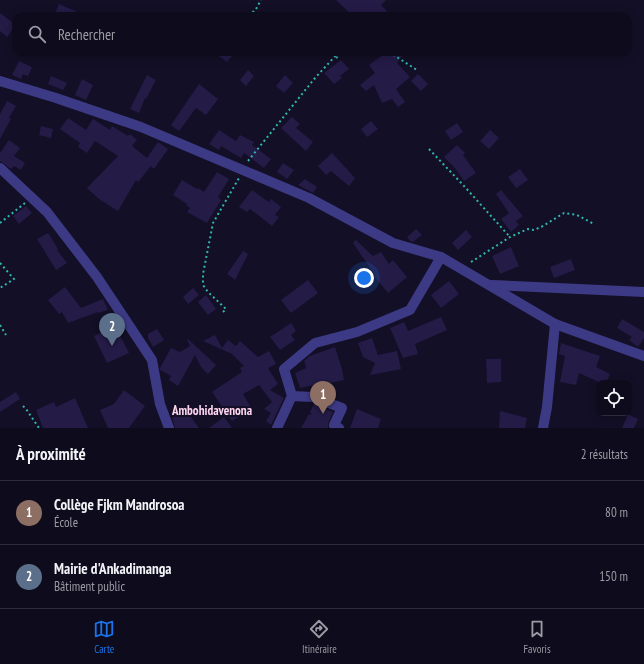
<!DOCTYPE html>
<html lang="fr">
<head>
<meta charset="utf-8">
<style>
	:root { --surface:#0e0b1c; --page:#1c1929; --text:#f1f3f6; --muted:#9b9ba3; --line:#2e2b3b; --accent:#1a73e8 }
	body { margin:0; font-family:"PT Sans Narrow",sans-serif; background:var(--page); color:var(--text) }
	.controls { position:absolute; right:12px; bottom:12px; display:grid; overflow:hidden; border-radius:8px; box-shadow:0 2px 10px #0003 }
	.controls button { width:36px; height:36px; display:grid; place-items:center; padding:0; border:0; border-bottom:1px solid var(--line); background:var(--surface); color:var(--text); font:20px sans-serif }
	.you { position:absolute; left:364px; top:278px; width:14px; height:14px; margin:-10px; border:3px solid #fff; border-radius:50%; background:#1a73e8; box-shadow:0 0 0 6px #1a73e833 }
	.badge { display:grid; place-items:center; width:26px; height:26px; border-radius:50%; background:var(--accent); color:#fff; font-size:13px; font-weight:700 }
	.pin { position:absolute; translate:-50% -33px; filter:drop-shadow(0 1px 2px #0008) }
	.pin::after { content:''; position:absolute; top:21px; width:14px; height:12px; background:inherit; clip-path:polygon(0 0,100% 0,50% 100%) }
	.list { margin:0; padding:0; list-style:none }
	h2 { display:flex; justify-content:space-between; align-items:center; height:52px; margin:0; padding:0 16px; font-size:17px }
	h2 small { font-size:13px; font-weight:400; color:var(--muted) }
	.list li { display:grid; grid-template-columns:26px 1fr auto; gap:12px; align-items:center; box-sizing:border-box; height:64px; padding:0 16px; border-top:1px solid var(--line) }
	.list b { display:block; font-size:15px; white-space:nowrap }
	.list p { margin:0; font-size:13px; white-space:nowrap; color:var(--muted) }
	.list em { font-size:13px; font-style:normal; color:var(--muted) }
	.icon { flex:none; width:22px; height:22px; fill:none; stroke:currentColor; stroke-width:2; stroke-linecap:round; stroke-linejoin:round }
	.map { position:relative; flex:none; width:644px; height:428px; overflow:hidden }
	.search { position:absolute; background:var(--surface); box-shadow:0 2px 10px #0003; left:12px; right:12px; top:12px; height:44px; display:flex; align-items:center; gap:10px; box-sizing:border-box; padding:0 14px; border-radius:12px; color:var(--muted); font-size:15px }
	.sheet { height:180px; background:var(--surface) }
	nav { display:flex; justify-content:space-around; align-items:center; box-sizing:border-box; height:56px; border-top:1px solid var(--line); background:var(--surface); font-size:11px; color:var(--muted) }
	nav a { display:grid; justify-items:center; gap:2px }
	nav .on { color:var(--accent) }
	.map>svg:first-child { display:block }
	.building { fill:#241b47 }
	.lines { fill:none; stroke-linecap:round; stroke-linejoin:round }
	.path { stroke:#2fb8b0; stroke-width:2; stroke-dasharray:2 3; stroke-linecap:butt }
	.minor { stroke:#3d3a85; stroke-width:10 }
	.labels { text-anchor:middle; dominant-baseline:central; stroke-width:4; stroke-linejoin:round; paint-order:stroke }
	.neighbourhood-label { font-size:13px; font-weight:bold; fill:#ffd6f0; stroke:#130f26 }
</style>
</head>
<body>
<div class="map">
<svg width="644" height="428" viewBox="0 0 644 428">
	<rect width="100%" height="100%" fill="#130f26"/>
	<g class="building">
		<polygon points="336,0 386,0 381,5 387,11 382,16 353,16"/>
		<polygon points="59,4 87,16 54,16"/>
		<polygon points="0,13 16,25 7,37 0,31"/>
		<polygon points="213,52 235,52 227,62"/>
		<polygon points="387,52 405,52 397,63 410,77 396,89 405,102 398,107 392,99 382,103 374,85 366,91 360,85 375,73 369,65"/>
		<polygon points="341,60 349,69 340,76 342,78 334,84 324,73"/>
		<polygon points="19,61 32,67 28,76 23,74 21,79 12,75"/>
		<polygon points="248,70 254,76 246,86 240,80"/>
		<polygon points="418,74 428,84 421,91 411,81"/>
		<polygon points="147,75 156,80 146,99 145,98 139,113 130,109"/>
		<polygon points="285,75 293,83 284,93 276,86"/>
		<polygon points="51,76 67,83 63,90 48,84"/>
		<polygon points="82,79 93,85 86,100 75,95"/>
		<polygon points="199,84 218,99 206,115 196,108 179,131 171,125"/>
		<polygon points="7,101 16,106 9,118 11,119 0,139 0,114"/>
		<polygon points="292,117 300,124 296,128 313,142 306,151 281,128"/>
		<polygon points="68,118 86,130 93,119 110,130 112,126 128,136 130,134 137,140 132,146 147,158 158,142 168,149 154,169 151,166 138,182 136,180 118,211 99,199 87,188 118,156 95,141 87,153 78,147 80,143 60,129"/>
		<polygon points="371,121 378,129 367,137 361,129"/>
		<polygon points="457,123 463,132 451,140 445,131"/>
		<polygon points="41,126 53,129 51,138 39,135"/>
		<polygon points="219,130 236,141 240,135 254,142 252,145 271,159 264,168 244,153 241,158 221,146 219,150 209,144"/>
		<polygon points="490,130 499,138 489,149 480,141"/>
		<polygon points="9,140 20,148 14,156 25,163 21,170 14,166 11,169 0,161 0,153"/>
		<polygon points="457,145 465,153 463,155 476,173 464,181 455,168 444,157"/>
		<polygon points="332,153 355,178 349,186 331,171 326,175 318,166"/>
		<polygon points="283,163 294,170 287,179 277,172"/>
		<polygon points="520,169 528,180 516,188 508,177"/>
		<polygon points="217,172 229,179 218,197 221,200 207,223 187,212 190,208 186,205 187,204 173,195 182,180 197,189 198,188 204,192"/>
		<polygon points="305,179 317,187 313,193 298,185"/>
		<polygon points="252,190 269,202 271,199 281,207 275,215 279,217 272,226 250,209 247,212 239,207"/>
		<polygon points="501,190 523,216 516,221 519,225 511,232 501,219 509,213 496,194"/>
		<polygon points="26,206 32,213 19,224 13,216"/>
		<polygon points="416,229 422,235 413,242 410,241 407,237"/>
		<polygon points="466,230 472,237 458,250 452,243"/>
		<polygon points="48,233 58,249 57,250 67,263 56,270 37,239"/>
		<polygon points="356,240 373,256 381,252 389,264 393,260 407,277 388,293 374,276 375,275 353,243"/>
		<polygon points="511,247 519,266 500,274 492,256"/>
		<polygon points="243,251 248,254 235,280 227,274"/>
		<polygon points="571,259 575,270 554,278 550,267"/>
		<polygon points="308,280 318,293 291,313 281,300"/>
		<polygon points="449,281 459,294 441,308 431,295"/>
		<polygon points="65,287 81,308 103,299 108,310 98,313 98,312 68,323 62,312 59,314 48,300"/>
		<polygon points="193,288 199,295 188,304 183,297"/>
		<polygon points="206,295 216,309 208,315 198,302"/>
		<polygon points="441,317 447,330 415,344 418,354 403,358 390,328 404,322 408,331"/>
		<polygon points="622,319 644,332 644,338 638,347 629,340 632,337 617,328"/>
		<polygon points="291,323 296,331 291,335 295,340 280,350 270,337"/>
		<polygon points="117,329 129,353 107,363 94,336 102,332 103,335"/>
		<polygon points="157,329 164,340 153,347 148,338 148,334"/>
		<polygon points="215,335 222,348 228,340 236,346 240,341 258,357 269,351 276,364 268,368 278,384 270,390 284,398 271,425 266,421 271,413 264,409 272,402 259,385 243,394 252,409 232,421 212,392 242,372 240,368 244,366 232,354 203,341"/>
		<polygon points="372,338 378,355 397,351 401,369 370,375 375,363 363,357 358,343"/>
		<polygon points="187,339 188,339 216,365 208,374 201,367 195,355 178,386 169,380 171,376 160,370 160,368 171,348 180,352 190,346"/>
		<polygon points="561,343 600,356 596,367 610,374 606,383 601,383 579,373 576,385 560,382 565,356 559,354"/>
		<polygon points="335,347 342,369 344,380 325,384 327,380 314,385 300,388 295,373 306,368 304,361 310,356"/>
		<polygon points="486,359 501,359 501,382 487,383"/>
		<polygon points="124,390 145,406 129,428 108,428 100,410 114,404"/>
		<polygon points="16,392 20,399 0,412 0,402"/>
		<polygon points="75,398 88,428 43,428 36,410 54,402 56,407"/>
		<polygon points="314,404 333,412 328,423 328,428 301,428 309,414 312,415 310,412"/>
		<polygon points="357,409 381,419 378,428 350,428"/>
		<polygon points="186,410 199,428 175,428 172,418"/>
		<polygon points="500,411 527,418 525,428 499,428"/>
		<polygon points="628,414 638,419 634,428 622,428"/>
		<polygon points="224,417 232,428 209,428"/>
	</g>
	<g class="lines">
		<g class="path">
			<polyline points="249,16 256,9 261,0"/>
			<polyline points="389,52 417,70"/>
			<polyline points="147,54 152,52"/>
			<polyline points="336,58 345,52"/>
			<polyline points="429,149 464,186 510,237"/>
			<polyline points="248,161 315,78 339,52"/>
			<polyline points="0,223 25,203"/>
			<polyline points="471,262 510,237 528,229 534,230 543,226 564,213 577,215 594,224"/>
			<polyline points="0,263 14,279 0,288"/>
			<polyline points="223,312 226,309 208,292 203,285 203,274 213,223 239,178"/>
			<polyline points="0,325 6,335"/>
			<polyline points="23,406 26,409 39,428"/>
		</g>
		<g class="minor">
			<polyline points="0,81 56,98 141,127 309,198 393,243 441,257 555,324 644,356"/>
			<polyline points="0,168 47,212 97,277 152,360 160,404 169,428"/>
			<polyline points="492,285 644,292"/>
			<polyline points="292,396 313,397 342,408 334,425 339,428"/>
			<polyline points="277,428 292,396 284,369 315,343 357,332 410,310 441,257"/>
			<polyline points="543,428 547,407 555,324"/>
		</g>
	</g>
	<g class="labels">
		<g class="neighbourhood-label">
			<text x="212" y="410">Ambohidavenona</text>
		</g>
	</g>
</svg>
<div class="controls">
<button><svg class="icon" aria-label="locate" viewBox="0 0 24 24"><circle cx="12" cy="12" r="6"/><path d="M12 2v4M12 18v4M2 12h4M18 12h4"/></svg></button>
</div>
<div class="you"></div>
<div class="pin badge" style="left:323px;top:414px;background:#8d6e63">1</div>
<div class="pin badge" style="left:112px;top:346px;background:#5c6f8a">2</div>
<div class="search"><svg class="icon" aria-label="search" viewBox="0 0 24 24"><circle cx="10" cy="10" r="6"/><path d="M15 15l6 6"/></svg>Rechercher</div>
</div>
<section class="sheet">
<h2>À proximité<small>2 résultats</small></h2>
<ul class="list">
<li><span class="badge" style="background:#8d6e63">1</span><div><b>Collège Fjkm Mandrosoa</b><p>École</p></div><em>80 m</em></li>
<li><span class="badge" style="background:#5c6f8a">2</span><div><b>Mairie d'Ankadimanga</b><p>Bâtiment public</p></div><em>150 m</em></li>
</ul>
</section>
<nav>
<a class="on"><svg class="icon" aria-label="map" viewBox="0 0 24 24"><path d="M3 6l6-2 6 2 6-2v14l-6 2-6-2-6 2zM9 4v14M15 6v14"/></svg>Carte</a>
<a><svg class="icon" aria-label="directions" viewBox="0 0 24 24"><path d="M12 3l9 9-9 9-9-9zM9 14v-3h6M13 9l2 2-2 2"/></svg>Itinéraire</a>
<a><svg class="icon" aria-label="saved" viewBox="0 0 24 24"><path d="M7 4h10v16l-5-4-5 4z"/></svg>Favoris</a>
</nav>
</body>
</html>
